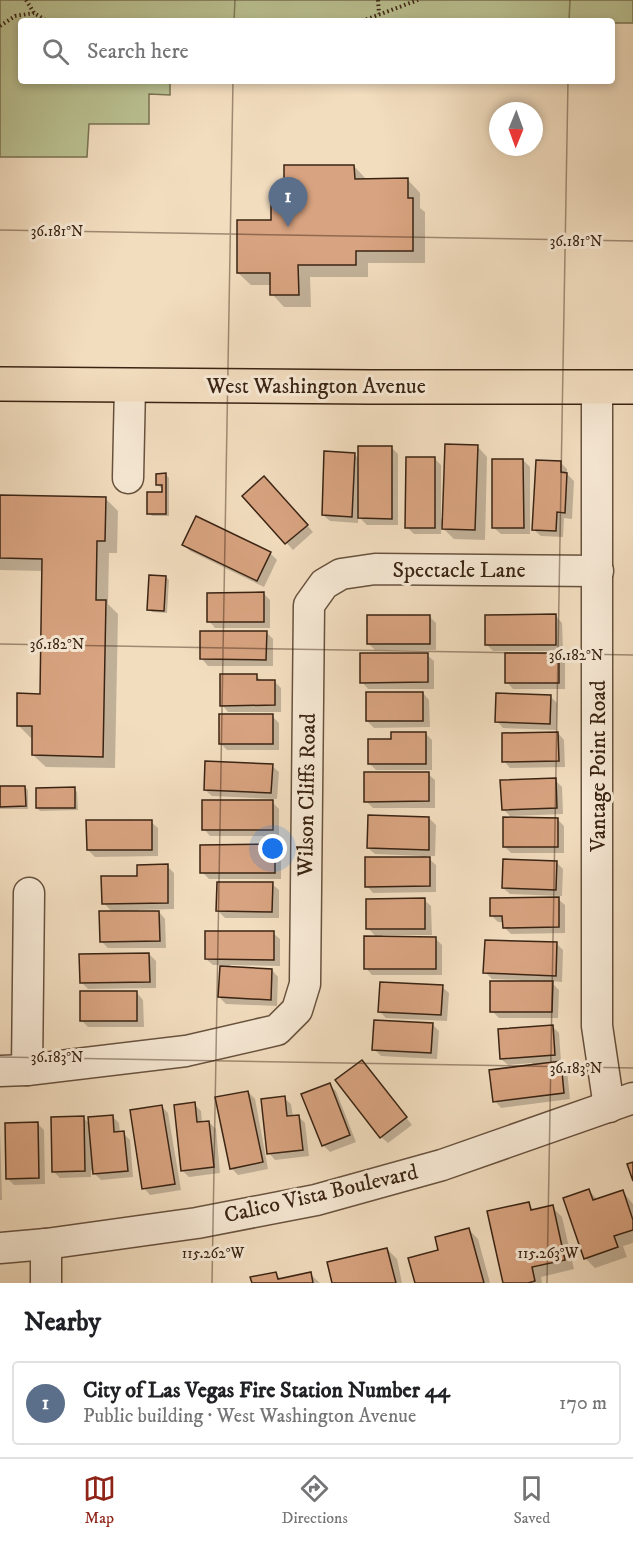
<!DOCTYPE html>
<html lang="en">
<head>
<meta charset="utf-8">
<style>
	:root { --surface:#fff; --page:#f6f6f6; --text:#202124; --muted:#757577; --line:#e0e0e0; --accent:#8f2418 }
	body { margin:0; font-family:"IM FELL DW Pica",serif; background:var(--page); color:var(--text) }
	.compass { position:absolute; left:489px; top:102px; width:54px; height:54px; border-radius:50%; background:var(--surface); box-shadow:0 3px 9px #0003; rotate:181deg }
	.you { position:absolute; left:273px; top:849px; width:21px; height:21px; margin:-15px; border:4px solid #fff; border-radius:50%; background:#1a73e8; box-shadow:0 0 0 9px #1a73e833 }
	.badge { display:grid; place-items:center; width:39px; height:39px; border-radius:50%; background:var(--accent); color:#fff; font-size:20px; font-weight:700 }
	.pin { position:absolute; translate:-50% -50px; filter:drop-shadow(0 2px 3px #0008) }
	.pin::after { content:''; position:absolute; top:32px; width:21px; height:18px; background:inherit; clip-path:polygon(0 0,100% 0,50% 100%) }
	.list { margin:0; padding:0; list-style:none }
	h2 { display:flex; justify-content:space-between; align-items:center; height:78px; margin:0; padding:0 24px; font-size:26px }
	h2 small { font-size:20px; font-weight:400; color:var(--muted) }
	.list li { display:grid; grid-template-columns:39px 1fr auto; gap:18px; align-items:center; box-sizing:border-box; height:84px; margin:0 12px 12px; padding:0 12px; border:2px solid var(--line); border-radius:6px }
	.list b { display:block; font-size:22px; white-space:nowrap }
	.list p { margin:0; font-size:20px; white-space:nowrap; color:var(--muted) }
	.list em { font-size:20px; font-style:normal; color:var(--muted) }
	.icon { flex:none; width:33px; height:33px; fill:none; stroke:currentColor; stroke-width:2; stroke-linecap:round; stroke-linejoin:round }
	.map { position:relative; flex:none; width:633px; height:1283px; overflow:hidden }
	.search { position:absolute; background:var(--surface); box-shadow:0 3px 9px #0003; left:18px; right:18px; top:18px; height:66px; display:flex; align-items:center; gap:15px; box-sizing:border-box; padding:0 21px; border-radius:6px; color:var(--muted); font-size:22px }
	.sheet { height:174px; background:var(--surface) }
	nav { display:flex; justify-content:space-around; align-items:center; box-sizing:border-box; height:84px; border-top:2px solid var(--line); background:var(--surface); font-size:16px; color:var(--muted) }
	nav a { display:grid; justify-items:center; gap:3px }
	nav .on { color:var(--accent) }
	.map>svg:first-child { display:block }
	.green { fill:#bac192; stroke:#7a7252; stroke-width:1.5 }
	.shadow { fill:#0003 }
	.building { fill:#d8a380; stroke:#3a2413; stroke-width:1.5 }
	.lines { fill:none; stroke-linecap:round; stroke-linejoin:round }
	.minor-casing { stroke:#68523e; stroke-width:33 }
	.major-casing { stroke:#3a2413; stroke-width:36 }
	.path { stroke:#3a2413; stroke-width:4; stroke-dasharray:1.5 3; stroke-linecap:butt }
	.minor { stroke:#f7e9d5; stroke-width:30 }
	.major { stroke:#f2ddbf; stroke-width:33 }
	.ticks { fill:none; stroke:#3a2413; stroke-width:1.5; stroke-opacity:0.45 }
	.labels { text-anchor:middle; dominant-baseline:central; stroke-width:6; stroke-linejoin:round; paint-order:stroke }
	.street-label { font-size:22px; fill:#3a2413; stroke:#f7e9d5 }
	.ticks-label { font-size:15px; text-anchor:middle; fill:#3a2413; stroke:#f7e9d5; stroke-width:6; stroke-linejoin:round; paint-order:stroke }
</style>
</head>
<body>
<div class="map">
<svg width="633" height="1283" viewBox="0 0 633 1283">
	<rect width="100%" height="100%" fill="#f2ddbf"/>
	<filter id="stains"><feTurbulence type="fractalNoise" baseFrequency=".00333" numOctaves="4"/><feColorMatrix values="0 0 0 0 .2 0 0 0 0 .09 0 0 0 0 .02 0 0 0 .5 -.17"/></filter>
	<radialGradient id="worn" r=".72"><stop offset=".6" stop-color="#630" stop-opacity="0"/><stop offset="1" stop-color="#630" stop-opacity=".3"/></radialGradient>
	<polygon class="green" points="0,0 633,0 633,23 612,23 612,21 21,21 21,81 170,81 170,95 149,94 149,124 89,124 87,157 0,157"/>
	<g class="shadow">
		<polygon points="354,166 366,179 408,180 420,193 420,208 425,212 425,263 368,263 368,277 310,277 311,307 284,307 272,294 271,285 251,285 238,273 273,221 286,191"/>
		<polygon points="391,447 398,454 398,525 367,525 358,516 358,523 330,521 323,515 354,454 360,460"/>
		<polygon points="478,447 487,457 485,540 454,539 441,526 441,534 414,534 407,527 434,458 441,465 441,519 444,519"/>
		<polygon points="523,460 530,467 530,534 501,534 494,528"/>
		<polygon points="560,462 567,469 567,474 574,481 572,519 564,518 563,537 541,536 534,530"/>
		<polygon points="166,475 169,478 169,516 152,516 149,513 163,494 163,488 161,488 158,485"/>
		<polygon points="271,485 313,532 293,550 244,496"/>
		<polygon points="0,497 106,499 118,511 117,553 109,553 108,604 118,614 115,768 46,767 33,755 33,738 31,738 18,725 41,695 44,571 0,570"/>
		<polygon points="183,544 270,553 277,560 264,587 190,551"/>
		<polygon points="166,577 169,580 167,613 152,612 149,609"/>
		<polygon points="264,594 270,600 270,628 215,628 209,621"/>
		<polygon points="429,616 436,623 436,650 375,650 369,644"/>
		<polygon points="556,616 562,623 563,651 493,651 486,644"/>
		<polygon points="266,632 273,639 273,666 208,666 202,659"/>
		<polygon points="427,655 434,661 434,689 368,689 362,682"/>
		<polygon points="558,655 565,662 565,689 513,689 507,682"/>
		<polygon points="256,676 262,681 274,681 281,688 281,712 228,712 222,705"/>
		<polygon points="423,693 429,700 430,727 374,728 367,721"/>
		<polygon points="550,696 557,703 556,730 503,728 497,721"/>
		<polygon points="272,716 279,723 279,750 227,750 220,743"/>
		<polygon points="558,733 564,740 565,767 510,768 504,761"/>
		<polygon points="426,734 432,740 432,770 376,770 369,763"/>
		<polygon points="272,766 279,772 277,799 212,796 205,790"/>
		<polygon points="428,774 435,780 435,808 373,808 366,801"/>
		<polygon points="555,780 562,787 563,814 510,816 503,809"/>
		<polygon points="0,787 25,787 28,790 28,809 0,809"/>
		<polygon points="74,789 77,792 78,810 40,811 37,808"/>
		<polygon points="272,802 279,809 279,836 210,836 204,829"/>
		<polygon points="429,818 436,825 435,856 426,856 436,865 436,892 373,893 367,886 421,858 421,856 375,854 368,848"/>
		<polygon points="557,819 564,826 564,853 511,853 504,846"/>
		<polygon points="151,822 158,828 158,856 95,857 88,850"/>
		<polygon points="274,846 281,852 281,879 209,879 202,872"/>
		<polygon points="556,862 563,869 562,896 510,894 503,888"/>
		<polygon points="167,866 174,873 174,909 138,910 138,913 159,912 165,919 166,948 108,948 101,941 113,913 104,903 139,877"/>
		<polygon points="272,884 279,890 279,918 225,918 218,911"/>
		<polygon points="558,899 565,905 565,933 511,934 504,927 504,922 498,922 492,916"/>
		<polygon points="424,900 431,906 432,935 383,935 383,938 435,938 442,945 442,975 372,975 366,968 377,938 368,928"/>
		<polygon points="273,933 280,939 280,966 230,965 230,968 272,970 278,977 277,1006 226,1004 219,997 221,965 213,965 206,959"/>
		<polygon points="557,944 563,950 562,982 550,981 559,990 558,1018 499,1018 492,1011 520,983 520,980 492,979 485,972"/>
		<polygon points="149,954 156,961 156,988 88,989 81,982"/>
		<polygon points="442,987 449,993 447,1021 386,1018 380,1012"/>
		<polygon points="137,993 143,1000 144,1027 88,1027 81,1020"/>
		<polygon points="432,1024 439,1031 437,1059 381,1056 374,1049"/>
		<polygon points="553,1027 559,1033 561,1061 559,1061 567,1070 570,1099 501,1108 495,1101 532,1066 532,1063 508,1065 501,1059"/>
		<polygon points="362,1062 412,1125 388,1143 381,1137"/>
		<polygon points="329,1085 336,1091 356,1142 330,1152 323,1145"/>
		<polygon points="248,1092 255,1099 268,1169 238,1175 231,1168"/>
		<polygon points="284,1098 291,1104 293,1117 298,1116 305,1123 309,1156 275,1160 269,1153"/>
		<polygon points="194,1104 201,1111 202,1123 209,1122 216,1129 220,1173 189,1177 182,1170"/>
		<polygon points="162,1107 168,1113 181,1190 150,1195 144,1188"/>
		<polygon points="112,1116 119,1123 120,1133 123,1133 130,1140 133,1177 101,1180 91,1170 91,1177 60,1178 54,1172 83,1118 90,1124"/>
		<polygon points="37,1123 44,1130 45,1184 14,1185 7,1178"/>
		<polygon points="0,1130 2,1200 0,1200"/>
		<polygon points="589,1191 598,1200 623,1192 633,1204 633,1243 623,1246 627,1257 595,1268 585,1258"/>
		<polygon points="528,1204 535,1211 552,1207 562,1217 574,1269 541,1277 542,1283 505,1283"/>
		<polygon points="468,1229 478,1239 490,1283 417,1283 440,1251"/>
		<polygon points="387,1249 397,1259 402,1283 334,1283"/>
		<polygon points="275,1274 282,1280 310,1274 320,1283 253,1283"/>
	</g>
	<g class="building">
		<polygon points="284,165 354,165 355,179 408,178 408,198 413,198 413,251 356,251 356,265 298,265 299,295 270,295 270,273 237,273 237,220 271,220 271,190 284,190"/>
		<polygon points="445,444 478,445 475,530 442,529"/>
		<polygon points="358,446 392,446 392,519 358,518"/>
		<polygon points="324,451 355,453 352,517 322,515"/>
		<polygon points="406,457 435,457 435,528 405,528"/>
		<polygon points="492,459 523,459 524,528 492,528"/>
		<polygon points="536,460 561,461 561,472 567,473 565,513 557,512 556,531 532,530"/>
		<polygon points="166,473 166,514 147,514 147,492 162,492 162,485 156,485 156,474"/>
		<polygon points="264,476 308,525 285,544 242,496"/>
		<polygon points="0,495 106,497 105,541 97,541 96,600 106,600 103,757 32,755 32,726 17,726 17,693 40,694 42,559 0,558"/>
		<polygon points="196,516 271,552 257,581 182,545"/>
		<polygon points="149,575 166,576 164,611 147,610"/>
		<polygon points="264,592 264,622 207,622 207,593"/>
		<polygon points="556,614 556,645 485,645 485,615"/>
		<rect x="367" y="615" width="63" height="29"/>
		<polygon points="200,631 267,631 266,660 200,659"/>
		<polygon points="360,653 428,653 428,682 360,683"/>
		<rect x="505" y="653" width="54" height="30"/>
		<polygon points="220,674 257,674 257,680 275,680 275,705 220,706"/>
		<rect x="366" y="692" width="57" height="29"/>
		<polygon points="496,693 551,695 550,724 495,722"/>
		<rect x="219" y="714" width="54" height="30"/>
		<polygon points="391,732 426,732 426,764 368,764 368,739 391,739"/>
		<polygon points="558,732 559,761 502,762 502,733"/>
		<polygon points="205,761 273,764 271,793 204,790"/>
		<polygon points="364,772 429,772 429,801 364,802"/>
		<polygon points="556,778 557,808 502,810 500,780"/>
		<polygon points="0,786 25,786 26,806 0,807"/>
		<polygon points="75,787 75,808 36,808 36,788"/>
		<rect x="202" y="800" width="71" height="30"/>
		<polygon points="368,815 429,817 429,850 367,848"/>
		<polygon points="503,817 558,818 558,847 503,847"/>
		<polygon points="86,820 152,820 152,850 87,850"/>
		<polygon points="275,844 275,873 200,873 200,845"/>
		<polygon points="365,857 430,857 430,886 365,887"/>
		<polygon points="503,859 557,861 556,890 502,888"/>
		<polygon points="168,864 168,903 102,904 101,876 137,876 137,865"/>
		<polygon points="217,882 273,882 272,912 216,911"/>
		<polygon points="559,897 559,927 503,928 502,916 490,916 490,898"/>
		<polygon points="425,898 425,929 366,929 366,899"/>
		<polygon points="99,911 159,911 160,941 100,942"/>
		<polygon points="205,931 274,931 274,960 205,959"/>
		<polygon points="364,936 436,937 436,969 364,969"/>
		<polygon points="485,940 557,942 556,976 483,973"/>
		<polygon points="149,953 150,982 80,983 79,954"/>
		<polygon points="220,966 272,969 271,1000 218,997"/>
		<polygon points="490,981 553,981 552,1012 490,1012"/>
		<polygon points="380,982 443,985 441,1015 378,1012"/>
		<rect x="80" y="991" width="57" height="30"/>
		<polygon points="374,1020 433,1023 431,1053 372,1050"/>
		<polygon points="553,1025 555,1055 500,1059 498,1029"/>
		<polygon points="362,1060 407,1117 380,1138 335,1080"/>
		<polygon points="561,1061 564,1093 493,1102 489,1070"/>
		<polygon points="330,1083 350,1135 322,1146 301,1094"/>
		<polygon points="248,1091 263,1162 230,1169 215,1097"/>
		<polygon points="285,1096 287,1116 299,1115 303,1150 267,1154 261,1099"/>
		<polygon points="195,1102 197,1122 209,1121 214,1167 181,1171 174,1105"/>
		<polygon points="162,1105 175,1184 142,1189 130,1110"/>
		<polygon points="113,1115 114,1132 124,1131 128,1171 93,1174 88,1117"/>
		<polygon points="84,1116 85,1171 52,1172 51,1117"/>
		<polygon points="38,1122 39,1178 6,1179 5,1123"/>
		<polygon points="633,1162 633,1181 627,1164"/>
		<polygon points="589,1189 593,1200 623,1190 633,1220 633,1230 614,1236 618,1247 584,1259 563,1198"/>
		<polygon points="529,1202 531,1210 553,1205 565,1260 532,1267 535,1281 528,1283 503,1283 487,1211"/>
		<polygon points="469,1228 484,1283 415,1283 408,1258 438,1250 435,1237"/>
		<polygon points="387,1248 396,1283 332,1283 327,1262"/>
		<polygon points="276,1272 278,1279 311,1272 313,1283 252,1283 250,1277"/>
	</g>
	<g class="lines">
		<g class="minor-casing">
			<g id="minor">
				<polyline points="597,387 597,1026 609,1107"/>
				<polyline points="128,478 130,386"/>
				<polyline points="27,1070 29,893"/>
				<polyline points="0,1071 27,1070 186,1051 277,1030 297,1010 305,984 309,605 324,584 341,574 375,569 598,571"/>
				<polyline points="0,1248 46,1244 197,1223 316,1200 442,1165 633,1098"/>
				<polyline points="46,1283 46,1244"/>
			</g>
		</g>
		<g class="major-casing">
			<polyline id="major" points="0,384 370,387 633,387"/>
		</g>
		<g class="path">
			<polyline points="26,0 34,13 47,21"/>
			<polyline points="378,0 379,14"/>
			<polyline points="362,21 418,0"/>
			<polyline points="0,26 15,16 34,13"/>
		</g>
		<use href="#minor" class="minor"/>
		<use href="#major" class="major"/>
	</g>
	<path class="ticks" d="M234,21L235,0M569,21L570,0M0,230L633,241M0,644L633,655M0,1057L633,1068M212,1283L233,81M547,1283L568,81"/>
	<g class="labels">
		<g class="street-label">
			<text x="316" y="386">West Washington Avenue</text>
			<text x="459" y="570">Spectacle Lane</text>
			<text transform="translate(598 766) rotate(-90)">Vantage Point Road</text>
			<text transform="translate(307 795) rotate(-89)">Wilson Cliffs Road</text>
			<text transform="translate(321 1194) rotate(-13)">Calico Vista Boulevard</text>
		</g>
	</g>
	<g class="ticks-label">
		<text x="57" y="236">36.181°N</text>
		<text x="576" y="246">36.181°N</text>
		<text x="57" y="649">36.182°N</text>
		<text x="576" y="660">36.182°N</text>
		<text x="57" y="1062">36.183°N</text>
		<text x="576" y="1073">36.183°N</text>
		<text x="213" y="1258">115.262°W</text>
		<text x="548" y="1258">115.263°W</text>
	</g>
	<rect width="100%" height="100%" filter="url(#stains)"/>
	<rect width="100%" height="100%" fill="url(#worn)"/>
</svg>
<svg class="compass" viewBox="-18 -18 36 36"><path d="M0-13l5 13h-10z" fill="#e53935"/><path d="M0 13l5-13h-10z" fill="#757577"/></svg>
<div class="you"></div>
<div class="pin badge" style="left:288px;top:227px;background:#5c6f8a">1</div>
<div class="search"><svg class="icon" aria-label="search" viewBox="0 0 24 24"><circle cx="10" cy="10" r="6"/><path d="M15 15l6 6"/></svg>Search here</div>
</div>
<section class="sheet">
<h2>Nearby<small></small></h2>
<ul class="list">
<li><span class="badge" style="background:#5c6f8a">1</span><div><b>City of Las Vegas Fire Station Number 44</b><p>Public building · West Washington Avenue</p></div><em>170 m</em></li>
</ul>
</section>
<nav>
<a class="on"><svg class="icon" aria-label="map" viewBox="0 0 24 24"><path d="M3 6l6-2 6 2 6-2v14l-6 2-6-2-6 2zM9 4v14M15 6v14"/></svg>Map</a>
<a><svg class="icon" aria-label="directions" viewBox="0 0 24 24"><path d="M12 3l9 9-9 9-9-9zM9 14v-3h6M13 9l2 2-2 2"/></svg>Directions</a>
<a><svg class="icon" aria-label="saved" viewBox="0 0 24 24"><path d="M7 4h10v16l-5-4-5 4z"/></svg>Saved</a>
</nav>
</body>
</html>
